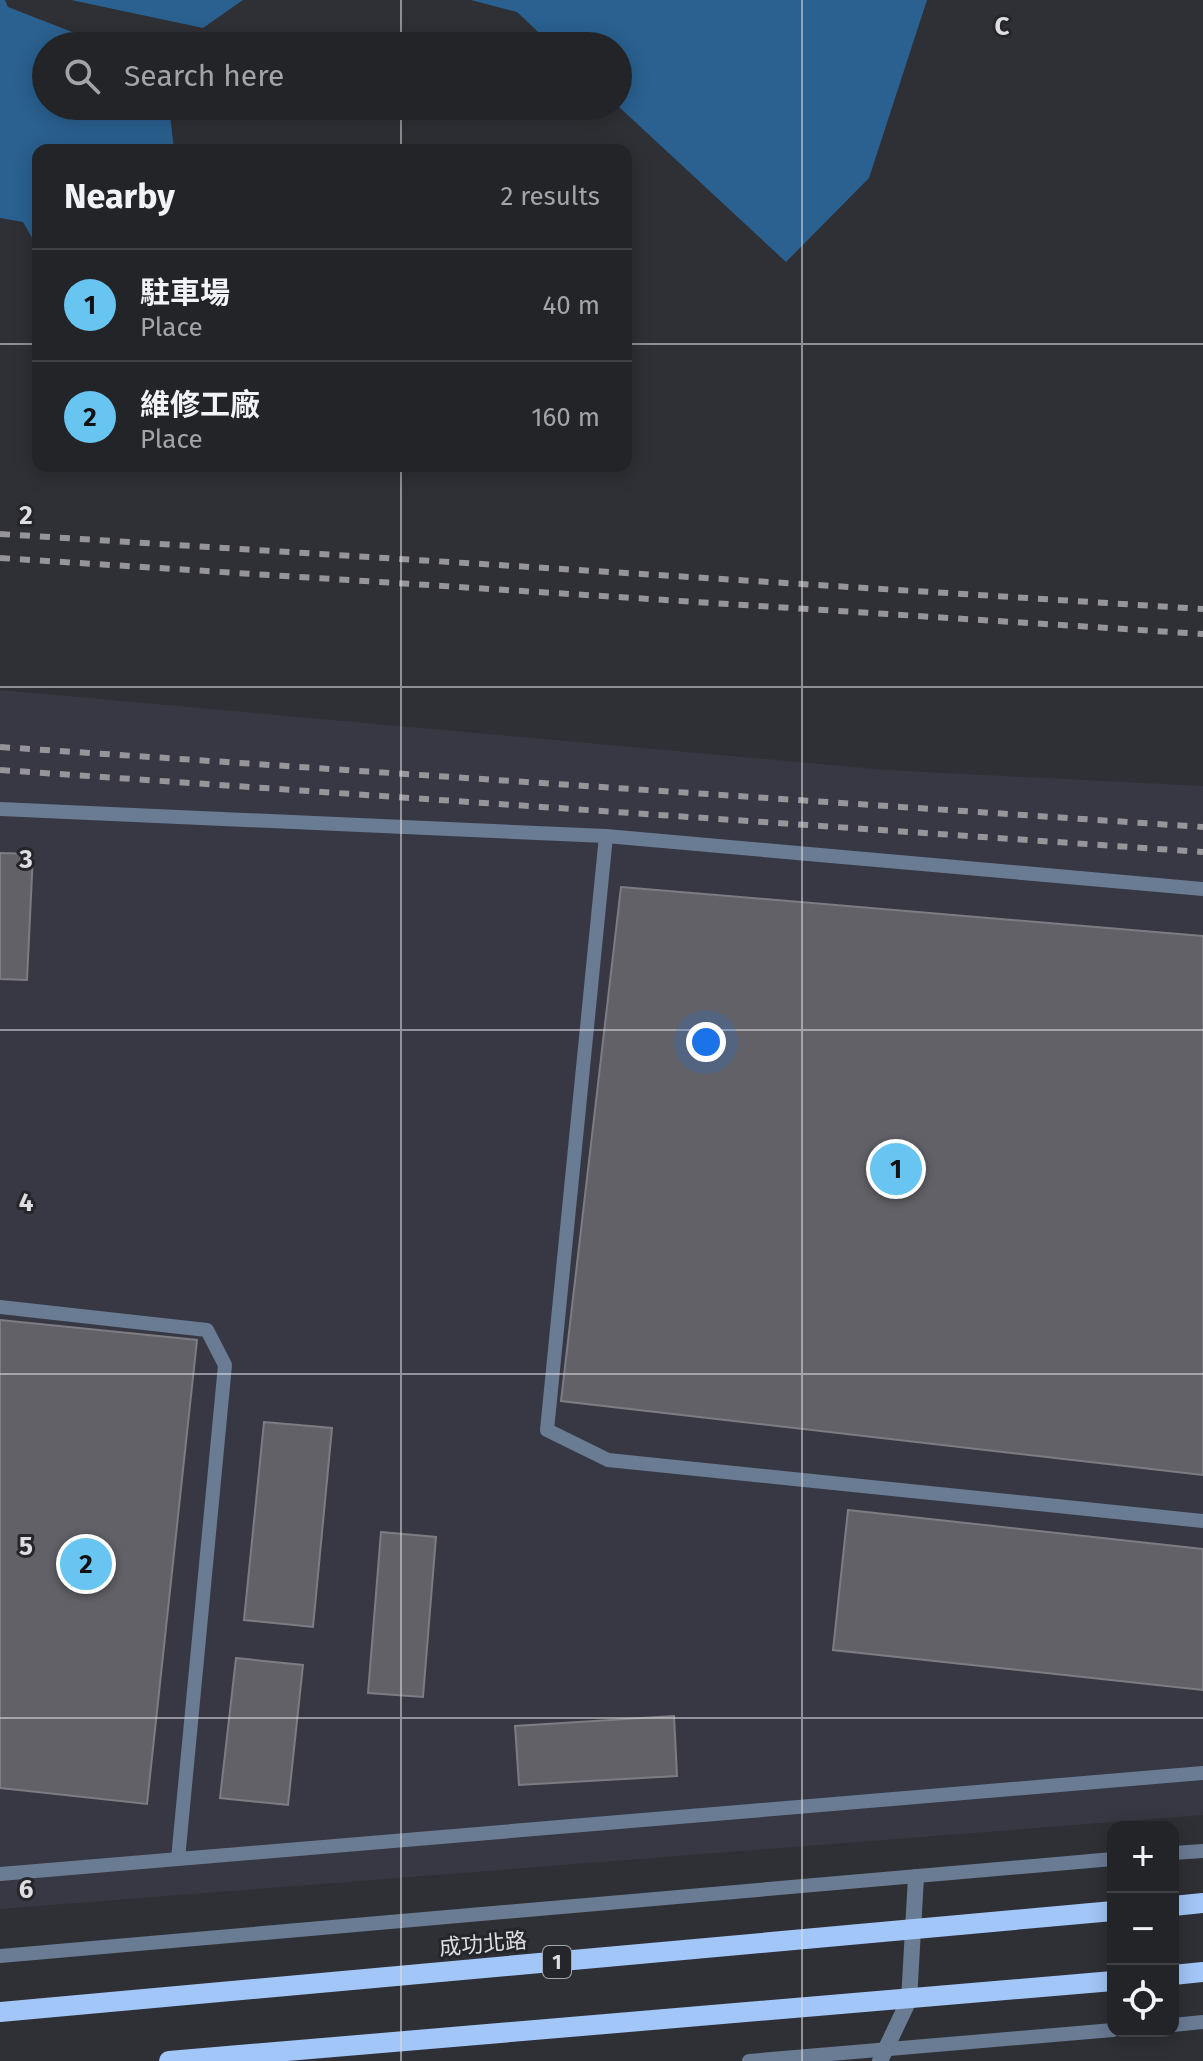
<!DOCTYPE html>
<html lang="en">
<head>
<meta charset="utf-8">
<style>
	:root { --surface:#232428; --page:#2f3034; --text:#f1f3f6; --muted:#a3a4a8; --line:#404145; --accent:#68c4f0 }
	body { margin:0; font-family:"Fira Sans","Noto Sans TC",sans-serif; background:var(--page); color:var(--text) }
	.controls { position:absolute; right:24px; bottom:24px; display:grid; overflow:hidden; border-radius:16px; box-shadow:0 4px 20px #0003 }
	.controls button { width:72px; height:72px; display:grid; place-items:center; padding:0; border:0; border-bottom:2px solid var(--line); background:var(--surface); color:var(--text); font:40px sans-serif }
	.you { position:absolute; left:706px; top:1042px; width:28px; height:28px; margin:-20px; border:6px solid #fff; border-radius:50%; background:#1a73e8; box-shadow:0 0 0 12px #1a73e833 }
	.badge { display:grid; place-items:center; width:52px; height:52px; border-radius:50%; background:var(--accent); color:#111; font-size:26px; font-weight:700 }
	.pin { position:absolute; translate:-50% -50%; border:4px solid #fff; box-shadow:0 2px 8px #0006 }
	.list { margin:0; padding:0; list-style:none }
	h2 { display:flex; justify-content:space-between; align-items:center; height:104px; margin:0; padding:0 32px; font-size:34px }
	h2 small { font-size:26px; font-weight:400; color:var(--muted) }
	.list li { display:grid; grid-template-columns:52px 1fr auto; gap:24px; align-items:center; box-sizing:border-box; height:112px; padding:0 32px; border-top:2px solid var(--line) }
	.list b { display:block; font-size:30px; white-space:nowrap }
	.list p { margin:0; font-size:26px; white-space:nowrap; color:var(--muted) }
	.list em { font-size:26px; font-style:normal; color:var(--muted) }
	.icon { flex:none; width:44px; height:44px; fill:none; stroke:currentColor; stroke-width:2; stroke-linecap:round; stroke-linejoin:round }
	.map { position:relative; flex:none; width:1203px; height:2061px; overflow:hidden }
	.search { position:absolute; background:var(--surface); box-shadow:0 4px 20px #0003; left:32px; top:32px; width:600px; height:88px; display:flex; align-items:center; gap:20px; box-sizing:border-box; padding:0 28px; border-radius:44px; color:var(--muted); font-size:30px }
	.panel { position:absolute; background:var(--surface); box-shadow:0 4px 20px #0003; left:32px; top:144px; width:600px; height:328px; border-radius:16px }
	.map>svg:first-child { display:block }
	.built { fill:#373843 }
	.water { fill:#2a6190 }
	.building { fill:#626167; stroke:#7d7c82; stroke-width:2 }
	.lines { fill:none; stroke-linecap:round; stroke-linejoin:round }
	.lane { stroke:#6a7b94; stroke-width:14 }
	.street { stroke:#6a7b94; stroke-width:16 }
	.primary { stroke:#a2c6f8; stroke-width:20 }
	.rail { stroke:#96969a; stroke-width:6; stroke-dasharray:10 10; stroke-linecap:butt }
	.grid { fill:none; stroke:#dedee1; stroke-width:2; stroke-opacity:0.55 }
	.labels { text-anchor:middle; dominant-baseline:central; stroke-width:6; stroke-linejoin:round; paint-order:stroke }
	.shield { fill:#25262b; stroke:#a6a7aa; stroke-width:2 }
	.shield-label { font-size:20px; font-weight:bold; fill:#dedee1 }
	.street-label { font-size:22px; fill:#dedee1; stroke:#25262b }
	.grid-label { font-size:26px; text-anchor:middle; font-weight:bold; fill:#dedee1; stroke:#25262b; stroke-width:6; stroke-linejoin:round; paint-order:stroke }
</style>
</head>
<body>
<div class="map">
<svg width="1203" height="2061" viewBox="0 0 1203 2061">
	<rect width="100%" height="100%" fill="#2f3035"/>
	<polygon class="built" points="0,690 887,770 1203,786 1203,1815 0,1909"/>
	<g class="water">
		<polygon points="0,0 5,0 8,7 108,46 46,46 46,106 169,106 174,150 38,150 38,248 23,222 0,218"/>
		<polygon points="71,0 243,0 203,28"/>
		<polygon points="471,0 927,0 869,178 786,262 618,106 618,46 553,46 517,12"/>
	</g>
	<g class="building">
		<polygon points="0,853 33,854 27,980 0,979"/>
		<polygon points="621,887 1203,936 1203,1475 561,1401"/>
		<polygon points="0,1320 197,1340 147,1804 0,1788"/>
		<polygon points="264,1422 332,1428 313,1627 244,1620"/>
		<polygon points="848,1510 1203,1549 1203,1690 833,1650"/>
		<polygon points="381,1532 436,1537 423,1697 368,1693"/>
		<polygon points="236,1658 303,1665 288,1805 220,1798"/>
		<polygon points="674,1716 677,1776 519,1785 515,1726"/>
	</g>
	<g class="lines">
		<g class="lane">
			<polyline points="0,809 606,836 1203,889"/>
			<polyline points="606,836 547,1430 608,1460 1203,1521"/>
			<polyline points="0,1307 207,1330 225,1365 178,1859"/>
			<polyline points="1173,1853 1203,1851"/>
			<polyline points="0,1874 1203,1773"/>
			<polyline points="0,1956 1113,1859"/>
			<polyline points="1173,2025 1203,2022"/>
			<polyline points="749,2061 1113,2030"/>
		</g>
		<polyline class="street" points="880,2061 909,2000 916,1877"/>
		<g class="primary">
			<polyline points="1173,1906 1203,1903"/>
			<polyline points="1173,1975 1203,1972"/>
			<polyline points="0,2012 1113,1911"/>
			<polyline points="169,2061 1113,1981"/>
		</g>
		<g class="rail">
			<polyline points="0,534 1203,609"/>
			<polyline points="0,558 1203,634"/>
			<polyline points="0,747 1203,827"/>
			<polyline points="0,770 1203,852"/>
		</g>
	</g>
	<path class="grid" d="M401,0V46M802,0V2061M401,106V150M0,344H38M626,344H1203M401,466V2061M0,687H1203M0,1030H1203M0,1374H1203M0,1718H1203"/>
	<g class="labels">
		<rect class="shield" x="543" y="1946" width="28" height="32" rx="6"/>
		<g class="shield-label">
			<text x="557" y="1962">1</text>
		</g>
		<g class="street-label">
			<text transform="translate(483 1944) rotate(-5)">成功北路</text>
		</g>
	</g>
	<g class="grid-label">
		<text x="1002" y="35">C</text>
		<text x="26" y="524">2</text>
		<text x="26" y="868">3</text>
		<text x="26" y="1211">4</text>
		<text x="26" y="1555">5</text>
		<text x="26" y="1898">6</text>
	</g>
</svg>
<div class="controls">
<button>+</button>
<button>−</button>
<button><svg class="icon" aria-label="locate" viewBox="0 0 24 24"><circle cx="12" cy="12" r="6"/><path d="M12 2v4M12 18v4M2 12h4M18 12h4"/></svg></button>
</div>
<div class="you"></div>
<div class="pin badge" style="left:896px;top:1169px">1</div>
<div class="pin badge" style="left:86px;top:1564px">2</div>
<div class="search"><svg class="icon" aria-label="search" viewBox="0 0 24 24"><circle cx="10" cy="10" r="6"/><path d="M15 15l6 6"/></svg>Search here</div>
<section class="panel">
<h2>Nearby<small>2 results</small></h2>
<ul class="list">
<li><span class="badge">1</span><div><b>駐車場</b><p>Place</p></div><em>40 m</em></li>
<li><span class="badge">2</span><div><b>維修工廠</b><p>Place</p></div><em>160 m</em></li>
</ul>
</section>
</div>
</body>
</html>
